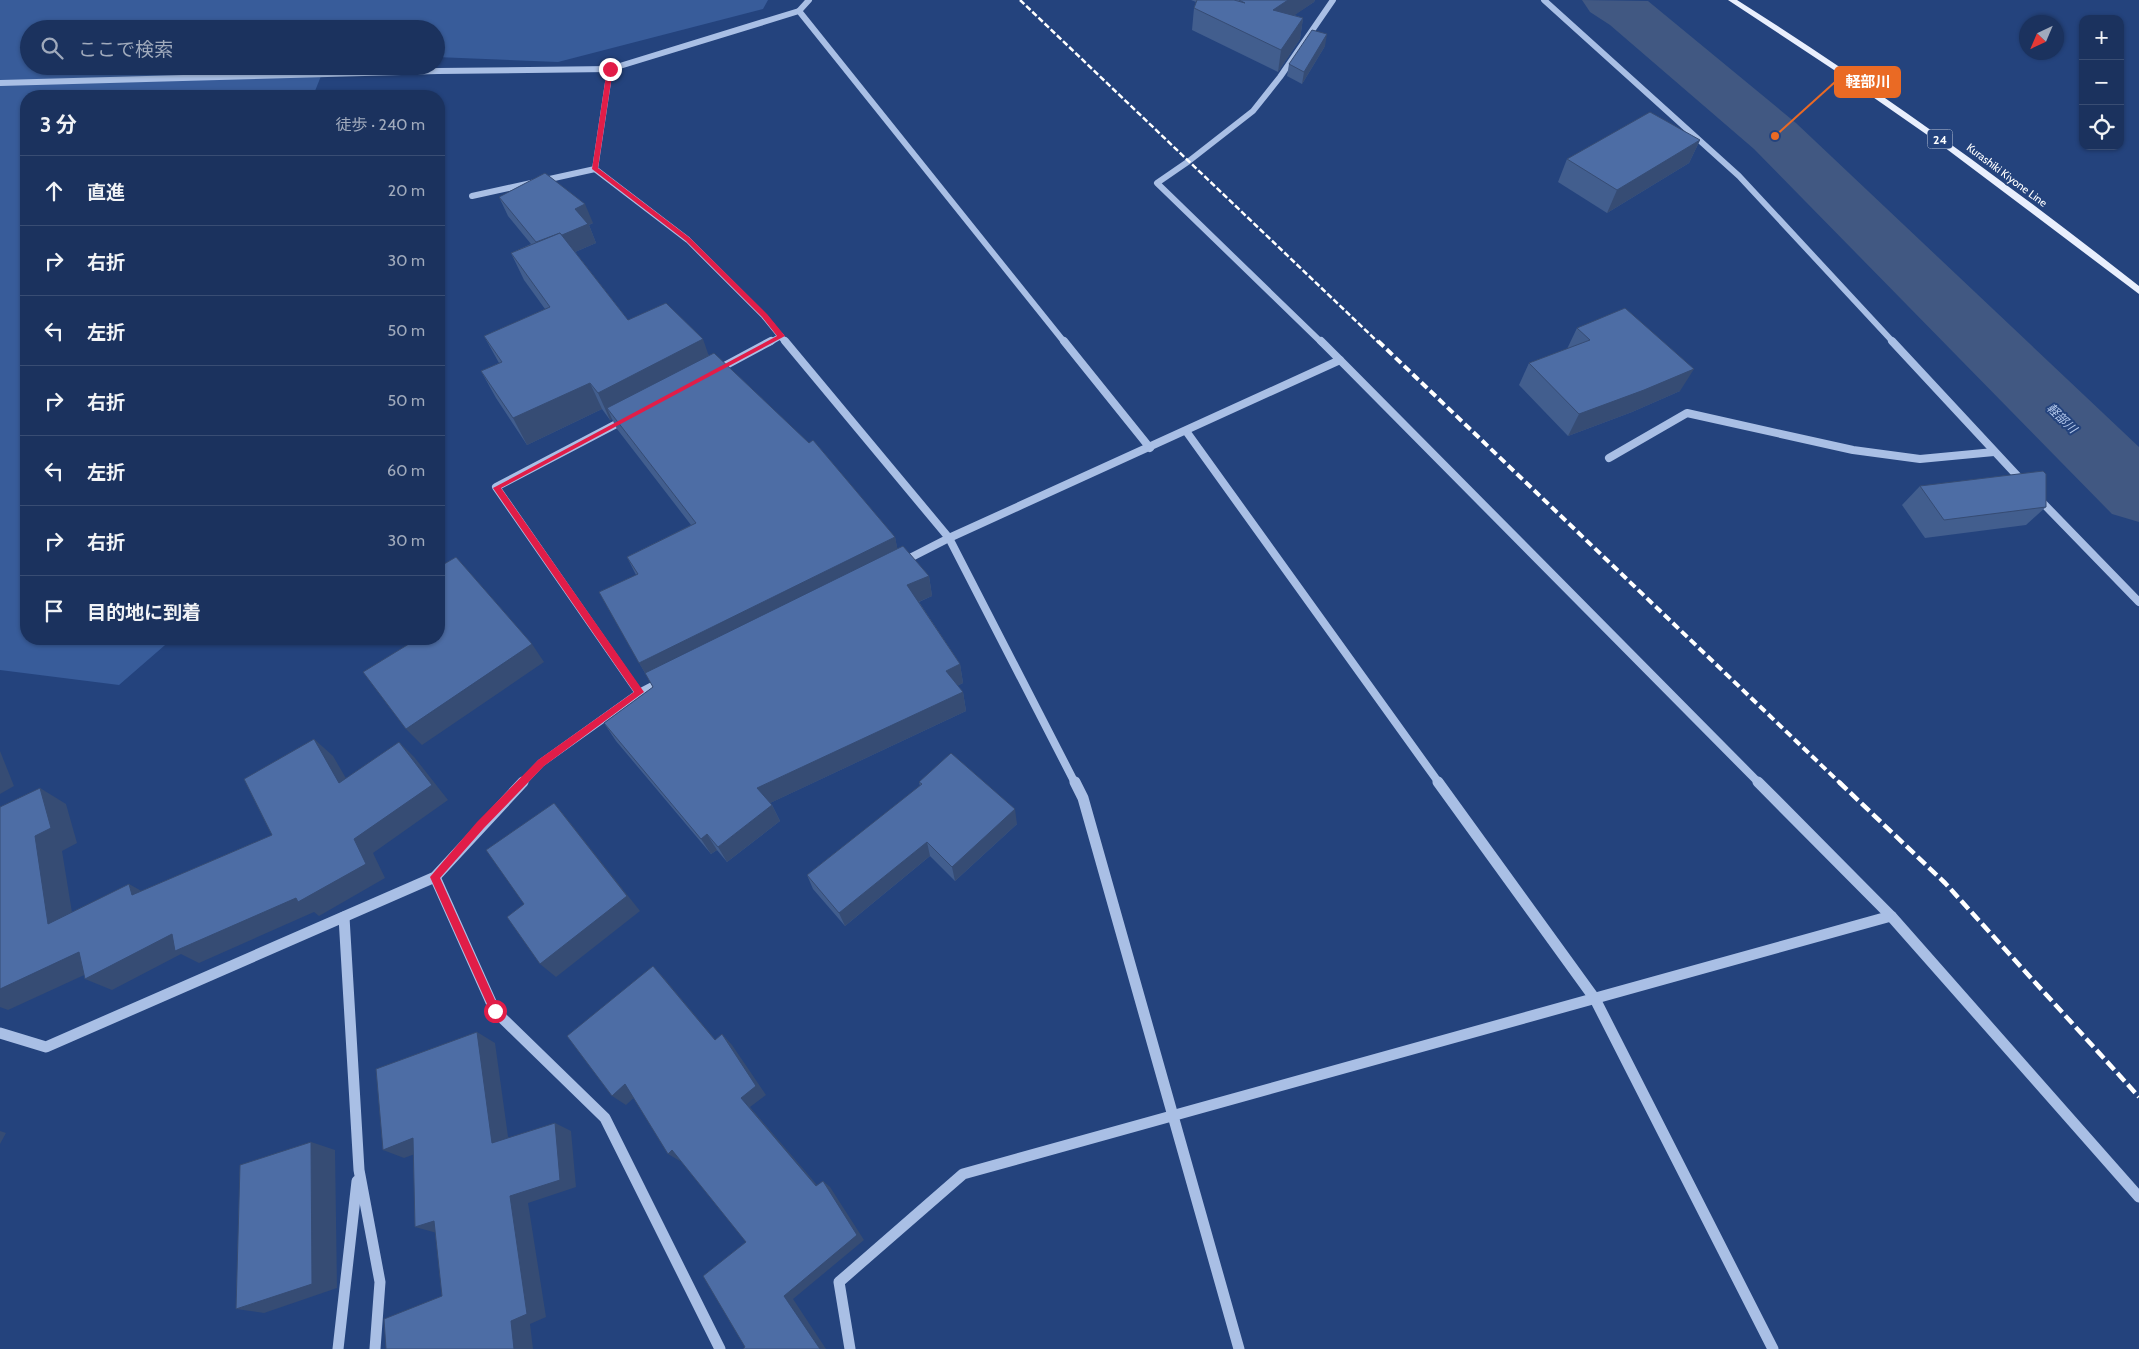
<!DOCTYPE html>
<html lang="ja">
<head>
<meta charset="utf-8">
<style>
	:root { --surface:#1b325e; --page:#243a64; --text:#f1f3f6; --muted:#a0aabc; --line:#394d73 }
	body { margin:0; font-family:Cabin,"Noto Sans JP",sans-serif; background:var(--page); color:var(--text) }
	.controls { position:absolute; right:15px; top:15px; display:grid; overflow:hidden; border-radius:10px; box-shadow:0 1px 4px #0004 }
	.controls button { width:45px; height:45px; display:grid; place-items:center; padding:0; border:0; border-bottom:1px solid var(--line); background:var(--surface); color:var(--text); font:25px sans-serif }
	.compass { position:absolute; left:2019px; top:15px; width:45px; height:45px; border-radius:50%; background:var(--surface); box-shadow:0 1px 4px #0004; rotate:224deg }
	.stop { position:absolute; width:15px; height:15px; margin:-11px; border:4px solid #e11d48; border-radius:50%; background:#fff }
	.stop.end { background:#e11d48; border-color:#fff; box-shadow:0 1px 5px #0008 }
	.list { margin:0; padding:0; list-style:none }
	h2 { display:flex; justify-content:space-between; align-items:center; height:65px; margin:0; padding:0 20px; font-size:21px }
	h2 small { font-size:16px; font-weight:400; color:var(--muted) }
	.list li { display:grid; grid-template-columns:32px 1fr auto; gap:15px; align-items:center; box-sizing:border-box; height:70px; padding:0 20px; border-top:1px solid var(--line) }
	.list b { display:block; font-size:19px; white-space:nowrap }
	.list em { font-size:16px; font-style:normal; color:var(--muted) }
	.icon { flex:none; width:28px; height:28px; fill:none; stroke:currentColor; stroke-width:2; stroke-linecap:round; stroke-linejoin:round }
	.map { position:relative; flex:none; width:2139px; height:1349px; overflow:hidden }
	.search { position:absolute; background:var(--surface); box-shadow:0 1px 4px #0004; left:20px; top:20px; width:425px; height:55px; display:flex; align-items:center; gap:12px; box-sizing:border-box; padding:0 18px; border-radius:28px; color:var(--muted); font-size:19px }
	.panel { position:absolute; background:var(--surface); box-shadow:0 1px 4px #0004; left:20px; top:90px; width:425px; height:555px; border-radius:20px }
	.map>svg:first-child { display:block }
	.green { fill:#385c9a }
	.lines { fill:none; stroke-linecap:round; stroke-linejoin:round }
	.river { fill:#415882; fill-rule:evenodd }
	.minor-far2 { stroke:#a9bfe5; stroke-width:6 }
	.minor-far1 { stroke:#a9bfe5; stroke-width:8 }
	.minor { stroke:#a9bfe5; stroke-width:11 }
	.major { fill:#e9effd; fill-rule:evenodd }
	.rail-far2 { stroke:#fff; stroke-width:2.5; stroke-dasharray:6 2.5; stroke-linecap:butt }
	.rail-far1 { stroke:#fff; stroke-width:4; stroke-dasharray:8 4; stroke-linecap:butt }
	.rail { stroke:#fff; stroke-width:4.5; stroke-dasharray:11 4.5; stroke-linecap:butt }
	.wall { fill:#425e8e }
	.shaded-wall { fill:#364c74 }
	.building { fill:#4d6da5; stroke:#364c74 }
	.route { fill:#e11d48 }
	.labels { text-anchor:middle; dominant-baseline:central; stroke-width:4; stroke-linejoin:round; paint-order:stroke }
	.far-street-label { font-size:11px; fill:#fff; stroke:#24437d }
	.shield { fill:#24437d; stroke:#bdc7d8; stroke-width:1 }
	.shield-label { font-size:12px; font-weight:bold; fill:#fff }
	.far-water-label { font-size:12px; font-style:italic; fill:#b4c9ed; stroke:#24437d }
	.leader { fill:none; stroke:#ea6a24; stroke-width:2 }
	.callout-dot { fill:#ea6a24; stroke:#24437d; stroke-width:2 }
	.callout { fill:#ea6a24; stroke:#ea6a24; stroke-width:2 }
	.callout-label { font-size:15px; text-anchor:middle; font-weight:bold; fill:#fff }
</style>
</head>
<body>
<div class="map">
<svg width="2139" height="1349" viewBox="0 0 2139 1349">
	<rect width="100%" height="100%" fill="#24437d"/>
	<polygon class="green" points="0,0 768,0 763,9 558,62 436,57 436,29 29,29 29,66 325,66 313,96 26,96 26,639 172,639 119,685 0,670"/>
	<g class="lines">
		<polygon class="river" points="1582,0 1648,1 1796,123 2139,447 2139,522 2112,514 1754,149 1610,25 1590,12"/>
		<g class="minor-far2">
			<polyline points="1544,0 1739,176 1894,343"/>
			<polyline points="799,11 809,0"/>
			<polyline points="0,83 438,71 610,69"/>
			<polyline points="472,196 595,169"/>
			<polyline points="769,343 781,336"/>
			<polyline points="786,343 764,316 688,240 595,169 610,69 799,11 1065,343"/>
			<polyline points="1322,343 1157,183 1189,161 1253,111 1280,77 1333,0"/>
		</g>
		<g class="minor-far1">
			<polyline points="785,341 949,538 1075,783"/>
			<polyline points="1064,341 1150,448"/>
			<polyline points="1892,341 2024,483"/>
			<polyline points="1340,360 1759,783"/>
			<polyline points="717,370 771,341"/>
			<polyline points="624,420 496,487 639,693"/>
			<polyline points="1186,431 1439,783"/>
			<polyline points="1609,458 1687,413 1853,450 1920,459 1994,452"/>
			<polyline points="2038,498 2139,602"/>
			<polyline points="902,562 949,538 1340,360 1321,341"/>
			<polyline points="522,783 541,763 639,693 662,681"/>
		</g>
		<g class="minor">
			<polyline points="1075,782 1083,798 1239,1349"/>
			<polyline points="1438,782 1595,999 1773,1349"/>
			<polyline points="1758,782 1891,916 2139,1197"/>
			<polyline points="435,877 495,1011 605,1118 720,1349"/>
			<polyline points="344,917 359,1170 380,1282 375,1349"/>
			<polyline points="0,1033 46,1047 435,877 523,782"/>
			<polyline points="338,1349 357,1181"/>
			<polyline points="850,1349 839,1282 963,1174 1891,916"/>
		</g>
		<path class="major" d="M1728,0H1737C1877,88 2009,184 2139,286V294L1936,141L1834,70Z"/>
		<polyline class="rail-far2" points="1020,0 1379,343"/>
		<polyline class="rail-far1" points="1378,341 1840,783"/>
		<polyline class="rail" points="1839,782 1945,883 2139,1097"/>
	</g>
	<g class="wall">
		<polygon points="1191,0 1315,0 1314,2 1294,15 1303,18 1300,39 1278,72 1192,30 1194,8 1196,2"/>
		<polygon points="1325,46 1302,84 1287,76 1289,64"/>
		<polygon points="1700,140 1689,163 1607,213 1558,182 1567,159"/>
		<polygon points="499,197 593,223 589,225 596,243 575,252 628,320 709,355 895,537 897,548 929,576 932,596 919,602 960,664 963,683 957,686 963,692 966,711 770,803 772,805 780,821 727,862 717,850 711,854 616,741 604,723 653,687 599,592 636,575 627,557 691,525 617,429 612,419 610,420 602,409 527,445 496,398 481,371 499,363 484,336 545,309 524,280 511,253 531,244 508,216"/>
		<polygon points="1577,328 1680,391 1632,412 1568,436 1519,385 1529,363 1567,349"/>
		<polygon points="1920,486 2046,507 2026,525 1925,538 1902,505"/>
		<polygon points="919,782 1017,824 955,881 930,856 845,926 813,889 807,875 920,786"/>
	</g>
	<g class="shaded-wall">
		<polygon points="1288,0 1315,0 1314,2 1270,32 1273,10"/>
		<polygon points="1303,18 1300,39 1278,72 1281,50"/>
		<polygon points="1327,34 1325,46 1302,84 1304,72"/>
		<polygon points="1700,140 1689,163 1607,213 1617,190"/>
		<polygon points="585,204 593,223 589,225 596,243 547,264 539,245 575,209"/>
		<polygon points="703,339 712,365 607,408 612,419 610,420 598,393"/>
		<polygon points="1694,369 1680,391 1632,412 1568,436 1579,414"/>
		<polygon points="590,383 602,409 527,445 513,418"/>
		<polygon points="895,537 899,556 650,681 639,663"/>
		<polygon points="929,576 932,596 911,605 907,585"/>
		<polygon points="532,644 544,662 422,745 406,729"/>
		<polygon points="960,664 963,683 949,690 946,671"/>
		<polygon points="963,692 966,711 766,805 757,788"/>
		<polygon points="314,739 333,756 358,799 339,783"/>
		<polygon points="399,742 415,758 448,800 373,853 385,878 319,916 314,912 199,963 181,954 112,990 85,979 354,839"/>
		<polygon points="0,751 14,786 0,794"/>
		<polygon points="40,788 66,804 77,843 62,851 76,937 48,924 35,836"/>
		<polygon points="554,803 568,820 640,911 556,977 540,964"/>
		<polygon points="772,805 780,821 727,862 718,847"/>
		<polygon points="1015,809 1017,824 955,881 952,867"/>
		<polygon points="707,834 717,850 711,854 701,839"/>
		<polygon points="927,842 930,856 845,926 839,913"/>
		<polygon points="129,884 154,898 132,895"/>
		<polygon points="79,952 106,965 8,1010 0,1007 0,989"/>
		<polygon points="653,966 664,978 725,1051 715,1040"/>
		<polygon points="477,1032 495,1043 510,1151 492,1143"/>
		<polygon points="722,1034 732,1045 766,1095 750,1107 824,1193 816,1186 741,1098"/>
		<polygon points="625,1084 638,1094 626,1105 612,1096"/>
		<polygon points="555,1123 571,1131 576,1187 528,1203 546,1317 530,1324 533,1349 514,1349 511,1321 510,1196"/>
		<polygon points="0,1131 6,1133 0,1144"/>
		<polygon points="413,1138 434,1147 404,1158 383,1150"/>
		<polygon points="311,1142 335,1150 337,1288 264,1313 236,1309"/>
		<polygon points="672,1150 684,1158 680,1161 668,1154"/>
		<polygon points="823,1181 830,1187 864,1240 793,1299 826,1349 820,1349 784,1296"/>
		<polygon points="434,1221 437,1233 415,1227"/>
	</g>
	<g class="building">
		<polygon points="1197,0 1234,0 1245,3 1239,0 1288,0 1273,10 1303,18 1281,50 1194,8"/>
		<polygon points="1312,30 1327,34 1304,72 1289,64"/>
		<polygon points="1650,112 1700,140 1617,190 1567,159"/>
		<polygon points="545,173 585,204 575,209 588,224 562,235 560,233 536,242 499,197"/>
		<polygon points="560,233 628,320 666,303 703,339 598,393 590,383 513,418 481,371 502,362 484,336 550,307 511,253"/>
		<polygon points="1625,308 1694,369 1644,390 1579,414 1529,363 1590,340 1577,328"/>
		<polygon points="714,353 809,443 813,440 895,537 639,663 599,592 638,574 627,557 696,523 607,408"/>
		<polygon points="2043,471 2046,474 2046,507 1944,520 1920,486"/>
		<polygon points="903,546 929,576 907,585 960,664 946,671 963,692 757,788 772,805 718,847 707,834 701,839 604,723 653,687 645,673"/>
		<polygon points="456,557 532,644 406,729 363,672 417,639 439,639 439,567"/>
		<polygon points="314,739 339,783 399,742 432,785 354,839 366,864 298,902 296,898 175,951 172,934 85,979 79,952 0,989 0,807 40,788 51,828 35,836 48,924 129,884 132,895 272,835 244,779"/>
		<polygon points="951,753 1015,809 952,867 927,842 839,913 807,875 922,784 919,782"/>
		<polygon points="554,803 627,896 540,964 507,917 524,904 486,850"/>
		<polygon points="653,966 715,1040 722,1034 756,1086 741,1098 816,1186 823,1181 857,1235 784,1296 820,1349 743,1349 745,1347 703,1276 746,1242 672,1150 668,1154 625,1084 612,1096 567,1036"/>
		<polygon points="477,1032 492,1143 555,1123 560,1180 510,1196 527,1314 511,1321 514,1349 386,1349 384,1319 442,1296 434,1221 415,1227 413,1138 383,1150 376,1069"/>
		<polygon points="311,1142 312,1284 236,1309 240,1165"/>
	</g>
	<polygon class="route" points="610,68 613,69 598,168 690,238 767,314 785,336 501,488 644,692 544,766 484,828 440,878 500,1011 495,1016 492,1015 430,877 477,822 538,760 634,692 493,488 777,336 762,317 686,241 592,169 607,69"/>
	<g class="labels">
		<g class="far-street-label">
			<text transform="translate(2007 175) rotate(37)">Kurashiki Kiyone Line</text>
		</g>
		<rect class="shield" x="1927.5" y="129.5" width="25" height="19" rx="4"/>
		<g class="shield-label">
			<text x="1940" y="139">24</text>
		</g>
		<g class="far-water-label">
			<text transform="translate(2062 418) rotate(44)">軽部川</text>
		</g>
	</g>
	<path class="leader" d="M1775 136L1835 82"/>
	<circle class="callout-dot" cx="1775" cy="136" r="5"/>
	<rect class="callout" x="1835" y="67" width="65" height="30" rx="5"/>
	<g class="callout-label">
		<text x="1868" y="87">軽部川</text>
	</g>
</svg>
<div class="controls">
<button>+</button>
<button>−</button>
<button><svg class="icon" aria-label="locate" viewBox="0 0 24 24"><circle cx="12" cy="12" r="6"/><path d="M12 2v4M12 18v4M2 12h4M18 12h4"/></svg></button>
</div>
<svg class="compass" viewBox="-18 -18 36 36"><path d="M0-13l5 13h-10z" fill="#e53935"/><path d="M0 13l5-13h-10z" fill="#a0aabc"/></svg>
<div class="stop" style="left:495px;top:1011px"></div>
<div class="stop end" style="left:610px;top:69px"></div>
<div class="search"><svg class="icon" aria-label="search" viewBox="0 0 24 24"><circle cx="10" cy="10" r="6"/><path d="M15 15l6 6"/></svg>ここで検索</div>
<section class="panel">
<h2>3 分<small>徒歩 · 240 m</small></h2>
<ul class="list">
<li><svg class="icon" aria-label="ahead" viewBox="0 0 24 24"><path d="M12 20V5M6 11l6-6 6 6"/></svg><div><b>直進</b></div><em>20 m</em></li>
<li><svg class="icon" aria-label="right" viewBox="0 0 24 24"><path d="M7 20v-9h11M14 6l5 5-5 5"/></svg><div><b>右折</b></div><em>30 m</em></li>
<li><svg class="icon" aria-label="left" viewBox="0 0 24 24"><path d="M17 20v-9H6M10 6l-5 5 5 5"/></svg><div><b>左折</b></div><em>50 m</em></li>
<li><svg class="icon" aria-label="right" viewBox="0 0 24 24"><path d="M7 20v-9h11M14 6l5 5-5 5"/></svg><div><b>右折</b></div><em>50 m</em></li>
<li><svg class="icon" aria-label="left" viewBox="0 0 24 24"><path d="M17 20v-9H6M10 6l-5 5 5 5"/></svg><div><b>左折</b></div><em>60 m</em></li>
<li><svg class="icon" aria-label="right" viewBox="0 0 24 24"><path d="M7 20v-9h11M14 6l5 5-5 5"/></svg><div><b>右折</b></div><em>30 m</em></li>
<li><svg class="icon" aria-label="arrive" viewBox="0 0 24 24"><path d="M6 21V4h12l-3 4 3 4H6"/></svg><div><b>目的地に到着</b></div></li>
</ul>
</section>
</div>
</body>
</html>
